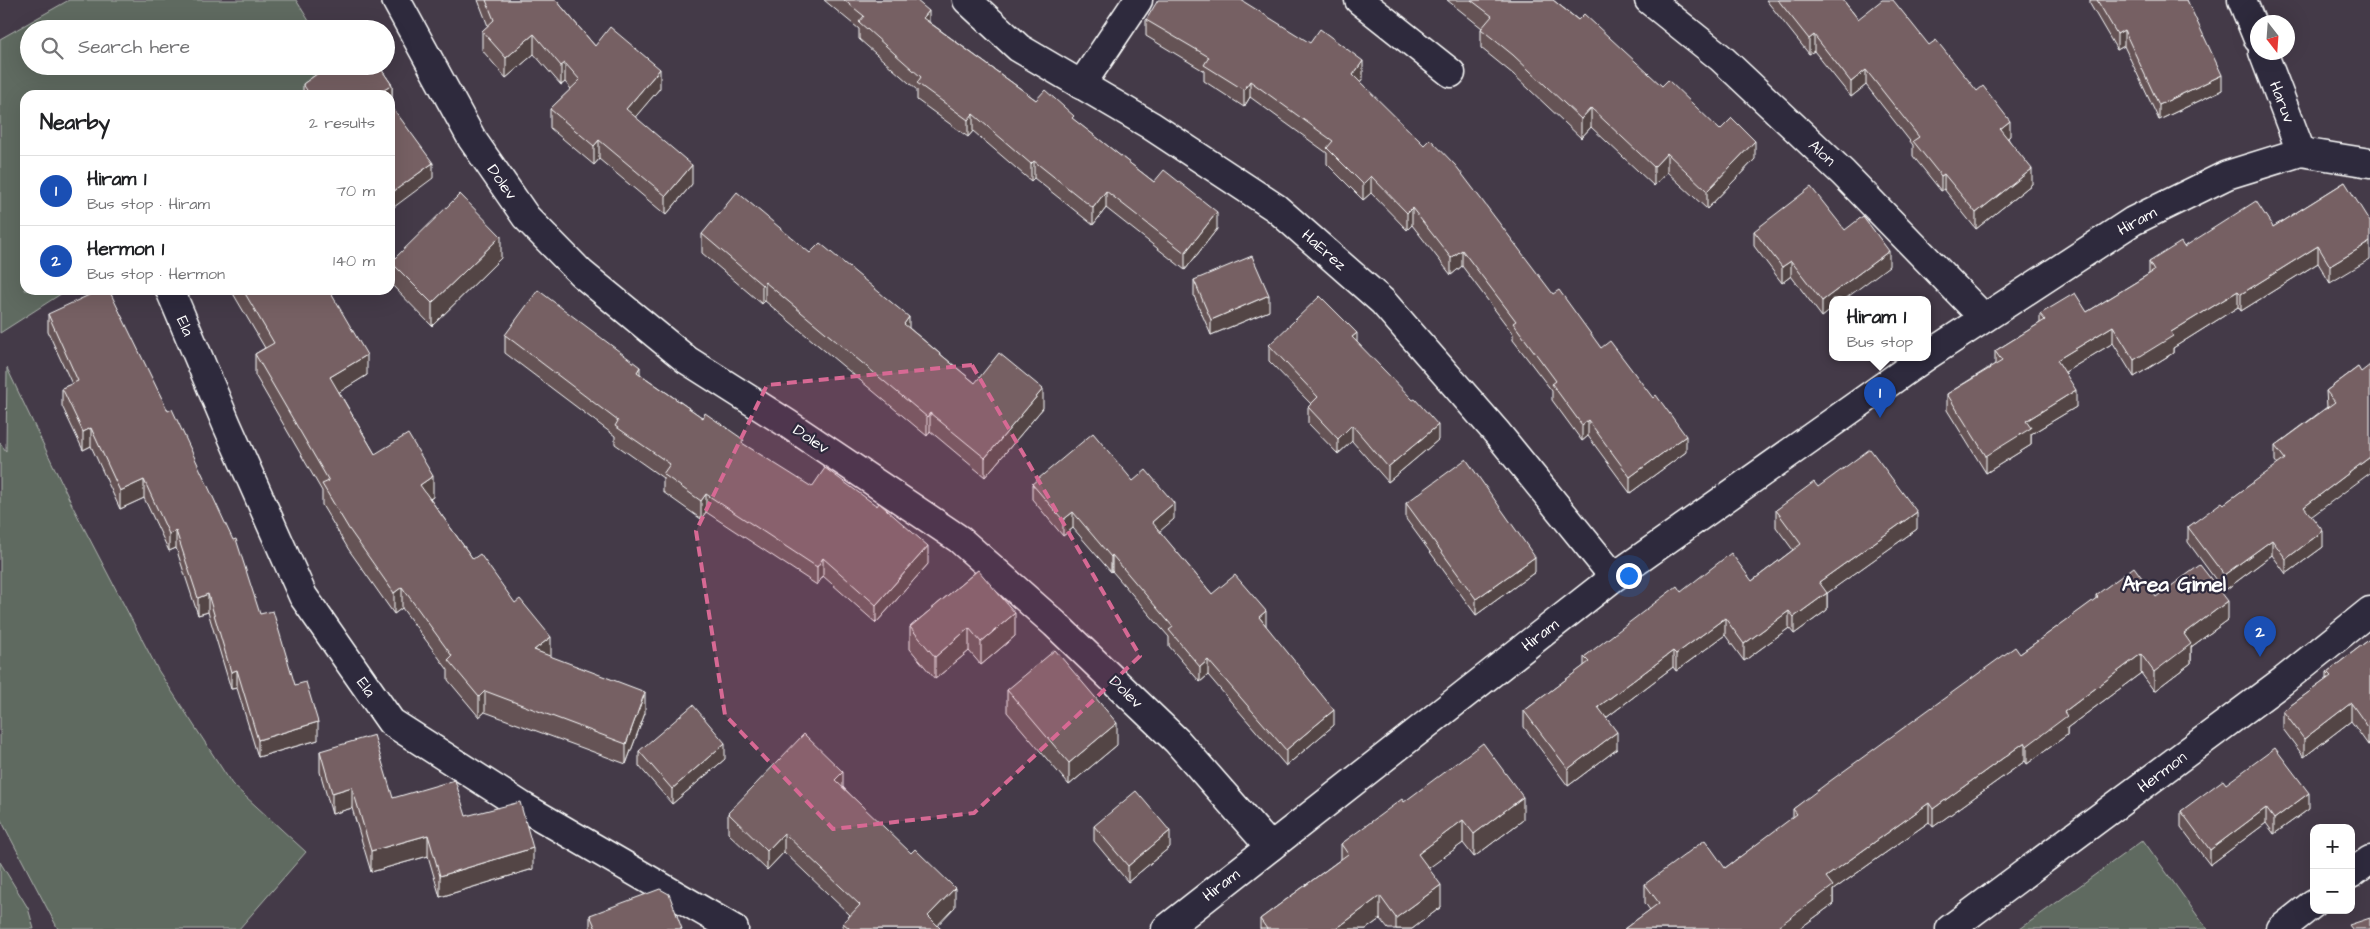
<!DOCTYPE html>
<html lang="en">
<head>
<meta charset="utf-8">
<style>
	:root { --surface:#fff; --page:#f6f6f6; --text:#202124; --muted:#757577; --line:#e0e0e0; --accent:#847042 }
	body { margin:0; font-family:"Architects Daughter",sans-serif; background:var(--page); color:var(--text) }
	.controls { position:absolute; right:15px; bottom:15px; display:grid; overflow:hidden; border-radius:10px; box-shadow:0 5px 20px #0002 }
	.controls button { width:45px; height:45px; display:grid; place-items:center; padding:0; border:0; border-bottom:1px solid var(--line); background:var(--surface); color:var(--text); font:25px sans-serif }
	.compass { position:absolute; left:2250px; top:15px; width:45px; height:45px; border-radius:50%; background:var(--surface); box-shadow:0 5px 20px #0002; rotate:163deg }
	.you { position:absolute; left:1628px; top:575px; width:18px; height:18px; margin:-12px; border:4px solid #fff; border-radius:50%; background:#1a73e8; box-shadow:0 0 0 8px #1a73e833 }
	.badge { display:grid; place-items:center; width:32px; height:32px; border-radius:50%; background:var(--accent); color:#fff; font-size:16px; font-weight:700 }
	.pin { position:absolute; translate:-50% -41px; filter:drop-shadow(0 1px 2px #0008) }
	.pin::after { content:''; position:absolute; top:26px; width:18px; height:15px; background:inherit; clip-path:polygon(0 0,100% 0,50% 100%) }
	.popup { position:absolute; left:1829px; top:296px; width:102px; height:65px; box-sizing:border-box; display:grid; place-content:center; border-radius:10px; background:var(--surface); filter:drop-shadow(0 1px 4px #0005); font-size:16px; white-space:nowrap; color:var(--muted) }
	.popup b { font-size:19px; color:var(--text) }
	.popup::after { content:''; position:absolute; left:50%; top:100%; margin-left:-10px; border:10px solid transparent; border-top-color:var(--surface) }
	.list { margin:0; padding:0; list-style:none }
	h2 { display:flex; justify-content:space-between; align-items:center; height:65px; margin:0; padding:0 20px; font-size:21px }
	h2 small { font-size:16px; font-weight:400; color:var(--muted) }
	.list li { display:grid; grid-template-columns:32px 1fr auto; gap:15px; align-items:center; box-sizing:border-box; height:70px; padding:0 20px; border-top:1px solid var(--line) }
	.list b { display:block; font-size:19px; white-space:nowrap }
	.list p { margin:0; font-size:16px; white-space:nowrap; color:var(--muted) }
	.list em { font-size:16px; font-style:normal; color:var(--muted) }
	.icon { flex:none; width:28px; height:28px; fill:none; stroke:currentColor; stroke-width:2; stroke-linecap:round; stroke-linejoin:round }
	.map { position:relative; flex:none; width:2370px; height:929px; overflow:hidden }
	.search { position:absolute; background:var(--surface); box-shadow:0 5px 20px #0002; left:20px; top:20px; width:375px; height:55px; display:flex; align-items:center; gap:12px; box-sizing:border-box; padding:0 18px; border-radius:28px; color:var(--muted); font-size:19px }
	.panel { position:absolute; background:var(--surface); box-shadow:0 5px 20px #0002; left:20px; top:90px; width:375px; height:205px; border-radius:15px }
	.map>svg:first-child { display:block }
	.green { fill:#5f6b60; stroke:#afb5b0 }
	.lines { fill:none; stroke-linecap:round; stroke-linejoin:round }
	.minor-casing { stroke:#fff; stroke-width:31 }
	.minor { stroke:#2f2a3d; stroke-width:28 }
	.wall { fill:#655355; stroke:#fff }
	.shaded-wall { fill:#534445; stroke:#fff }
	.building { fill:#766163; stroke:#fff }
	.marked { fill:#d76994; fill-opacity:0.2; stroke:#d76994; stroke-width:4; stroke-dasharray:10 6; stroke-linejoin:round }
	.labels { text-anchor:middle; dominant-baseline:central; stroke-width:4.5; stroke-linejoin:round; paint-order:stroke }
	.street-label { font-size:16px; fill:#fff; stroke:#2f2a3d }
	.district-label { font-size:21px; font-weight:bold; fill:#fff; stroke:#2f2a3d }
</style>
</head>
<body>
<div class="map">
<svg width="2370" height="929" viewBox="0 0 2370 929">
	<rect width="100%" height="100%" fill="#443a48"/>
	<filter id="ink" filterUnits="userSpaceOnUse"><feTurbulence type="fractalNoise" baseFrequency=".02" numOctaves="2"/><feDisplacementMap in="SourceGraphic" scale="10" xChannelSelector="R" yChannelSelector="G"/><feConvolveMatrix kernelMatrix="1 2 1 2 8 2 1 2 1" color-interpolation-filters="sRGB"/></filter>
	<g filter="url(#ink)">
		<g class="green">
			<polygon points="69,0 296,0 314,29 29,29 29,66 334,66 304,95 25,95 25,290 67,290 0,333 0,39"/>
			<polygon points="7,368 74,509 158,670 232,784 306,852 239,929 58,929 0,818 0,443 6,451"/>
			<polygon points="2143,840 2207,929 2020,929"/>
			<polygon points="0,862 28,908 34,929 0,929"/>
		</g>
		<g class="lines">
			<g class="minor-casing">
				<g id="minor">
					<polyline points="396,0 472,139 526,217 581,273 687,360 788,424 959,539 1055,624 1177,741 1270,847"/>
					<polyline points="967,0 1019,48 1150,125 1276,208 1383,302 1498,434 1614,577"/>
					<polyline points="1359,0 1451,73"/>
					<polyline points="1649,0 1721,58 1843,173 1984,318"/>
					<polyline points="2242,0 2258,39"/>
					<polyline points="2263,52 2301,152"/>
					<polyline points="1081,85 1138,0"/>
					<polyline points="170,290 227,425 303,596 391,722 522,806 734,929"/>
					<polyline points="1928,355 2133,221 2227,175 2301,152 2370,163"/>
					<polyline points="2351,874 2370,860"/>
					<polyline points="1166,929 1614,577 1925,357"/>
					<polyline points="1950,929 2283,681 2370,611"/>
					<polyline points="2281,929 2314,903"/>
				</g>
			</g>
			<use href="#minor" class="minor"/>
		</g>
		<g class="wall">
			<polygon points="478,0 556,0 595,46 660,88 635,117 692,184 666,215 599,159 594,165 550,128 550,109 571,89 565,82 561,85 534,54 506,78 482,50 482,31 488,26"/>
			<polygon points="824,0 916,0 929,22 1036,100 1074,120 1154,182 1217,229 1185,270 1106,208 1093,225 1034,178 1031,181 973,131 968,137 917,100 917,90 859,39 859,29"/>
			<polygon points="1447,0 1553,0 1662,86 1720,130 1755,159 1707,209 1667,172 1654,186 1591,127 1581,138 1513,74 1481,48 1481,29 1482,28"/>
			<polygon points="1766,0 1843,0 1858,19 1929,45 2010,136 2008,138 2032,184 1976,229 1944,189 1941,191 1913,156 1913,145 1866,85 1851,97 1814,51 1809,54"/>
			<polygon points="2090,0 2187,0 2222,90 2159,120 2124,46 2117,50 2090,4"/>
			<polygon points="1146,20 1363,78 1360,82 1601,348 1686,452 1630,493 1588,436 1582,441 1552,400 1552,391 1513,340 1513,334 1462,266 1451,275 1412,225 1407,230 1371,193 1363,200 1327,164 1327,153 1250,97 1244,107 1204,81 1204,71 1146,36"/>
			<polygon points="328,66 379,66 392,85 392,100 390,102 390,95 303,95 303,84"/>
			<polygon points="2345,182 2330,283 2318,263 2241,311 2238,307 2173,348 2173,353 2134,377 2113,343 2065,372 2076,407 2031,434 2031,445 1986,473 1947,410 1947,394 1995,364 1995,351 2040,323 2040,314 2087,312 2149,274 2149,262 2184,247 2273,227"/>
			<polygon points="1845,230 1889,266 1832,299 1832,309 1822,317 1791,276 1782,283 1754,246 1754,231"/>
			<polygon points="702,234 810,253 909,328 975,383 1043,408 985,477 930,431 927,436 765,301 762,304 702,253"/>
			<polygon points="501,258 432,326 391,284 391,262"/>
			<polygon points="1194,280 1269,311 1211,335 1194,296"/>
			<polygon points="231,290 337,290 331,294 367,375 339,392 375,454 433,497 430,499 473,559 551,657 645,713 626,764 485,712 479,717 448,680 448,670 402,608 394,614 349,550 322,505 322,491 255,375 255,354 265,348"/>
			<polygon points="48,314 260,614 295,685 318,740 258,757 237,688 231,689 208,612 198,615 176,548 169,551 144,498 120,509 91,446 83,450 62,406 62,388 72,384 48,332"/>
			<polygon points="505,335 640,374 703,418 928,564 876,623 823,576 817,585 706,512 701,519 663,492 663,478 615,444 615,436 505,353"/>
			<polygon points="1357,342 1438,440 1388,482 1352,441 1338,454 1308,423 1308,407 1311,404 1269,361 1269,345"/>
			<polygon points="2358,367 2311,516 2323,547 2286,574 2272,555 2224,591 2188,542 2188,527 2224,504 2278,465 2275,461 2275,446 2327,407 2326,391"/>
			<polygon points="1133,481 1174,519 1159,531 1212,594 1266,626 1334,725 1286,766 1208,675 1200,682 1169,646 1169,637 1112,571 1111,572 1073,528 1063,536 1032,499 1032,484"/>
			<polygon points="1818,487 1917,529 1827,593 1827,610 1794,634 1789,628 1744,661 1725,635 1676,671 1673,667 1606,718 1617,749 1568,786 1524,727 1524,711 1584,666 1584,657 1681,592 1752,581 1793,550 1776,527 1776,510"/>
			<polygon points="1406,503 1535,572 1476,615 1406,519"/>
			<polygon points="978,570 1015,636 981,665 969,651 935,679 910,649 910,627"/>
			<polygon points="2096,595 2156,597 2228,620 2191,647 2191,663 2154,691 2141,673 2067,728 2067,735 2027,764 2025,761 1933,827 1929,822 1833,890 1833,904 1799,929 1624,929 1650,910 1645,903 1645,884 1725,868 1793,818 1793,809 2020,654 2096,599"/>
			<polygon points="2370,639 2370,744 2368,745 2351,721 2304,757 2283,729 2283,711 2327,679 2327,672"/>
			<polygon points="1007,690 1117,745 1069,785 1007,712"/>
			<polygon points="320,751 393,798 466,816 533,869 440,897 428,856 371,872 352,808 332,814 320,772"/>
			<polygon points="639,751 725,759 672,804 639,766"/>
			<polygon points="2226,784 2309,809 2274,834 2266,823 2210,865 2181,827 2181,811"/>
			<polygon points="843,787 955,907 937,925 941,929 843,929 843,923 850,915 784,852 767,870 728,833 728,813"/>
			<polygon points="1404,802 1523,820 1474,857 1463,843 1428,868 1441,907 1412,929 1388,929 1380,919 1366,929 1260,929 1260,919 1341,859 1341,844"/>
			<polygon points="1094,826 1170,847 1128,882 1094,841"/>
			<polygon points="590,915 682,929 590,929"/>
		</g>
		<g class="shaded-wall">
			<polygon points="929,11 929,28 923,18"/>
			<polygon points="2124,30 2124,46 2117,50 2117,34"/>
			<polygon points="534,34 534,54 506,78 506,58"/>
			<polygon points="1814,35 1814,51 1809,54 1809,39"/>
			<polygon points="1363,61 1363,78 1353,91 1353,75"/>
			<polygon points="565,63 565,82 561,85 561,66"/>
			<polygon points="660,69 660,88 626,128 626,109"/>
			<polygon points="1866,70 1866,85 1851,97 1851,82"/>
			<polygon points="2222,75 2222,90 2159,120 2159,105"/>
			<polygon points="1250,81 1250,97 1244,107 1244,90"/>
			<polygon points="392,85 392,100 390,102 390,95 381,95 381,92"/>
			<polygon points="1591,108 1591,127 1581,138 1581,119"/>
			<polygon points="973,114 973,131 968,137 968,120"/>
			<polygon points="2010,121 2010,136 2000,144 2000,129"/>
			<polygon points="599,140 599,159 594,165 594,146"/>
			<polygon points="1755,141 1755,159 1707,209 1707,191"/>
			<polygon points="1667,153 1667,172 1654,186 1654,167"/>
			<polygon points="1034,161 1034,178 1031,181 1031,164"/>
			<polygon points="433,163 433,178 390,210 390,194"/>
			<polygon points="692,165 692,184 666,215 666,196"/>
			<polygon points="2032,169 2032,184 1976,229 1976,213"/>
			<polygon points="1944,174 1944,189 1941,191 1941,176"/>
			<polygon points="1371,176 1371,193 1363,200 1363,184"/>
			<polygon points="1106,191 1106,208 1093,225 1093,208"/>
			<polygon points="1412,208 1412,225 1407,230 1407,213"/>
			<polygon points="1217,212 1217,229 1185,270 1185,253"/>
			<polygon points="501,236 501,258 432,326 432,303"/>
			<polygon points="2370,242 2370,259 2330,283 2330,266"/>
			<polygon points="2318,246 2318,263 2241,311 2241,294"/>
			<polygon points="1462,250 1462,266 1451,275 1451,258"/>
			<polygon points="1889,251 1889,266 1845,299 1832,299 1832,309 1822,317 1822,301"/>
			<polygon points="1791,261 1791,276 1782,283 1782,267"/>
			<polygon points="765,282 765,301 762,304 762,285"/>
			<polygon points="322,290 337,290 322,299"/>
			<polygon points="2238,291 2238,307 2173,348 2173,353 2134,377 2134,360 2171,332"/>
			<polygon points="1269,295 1269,311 1211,335 1211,320"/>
			<polygon points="909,317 909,336 904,324"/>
			<polygon points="2113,326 2113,343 2057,377 2057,360"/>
			<polygon points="1357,333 1357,348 1352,337"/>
			<polygon points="367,355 367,375 330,398 330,377"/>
			<polygon points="640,367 640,385 637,372"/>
			<polygon points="1043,389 1043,408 985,477 985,458"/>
			<polygon points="2076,390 2076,407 2031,434 2031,445 1986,473 1986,456 2026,421"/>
			<polygon points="930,413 930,431 927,436 927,417"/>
			<polygon points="1588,420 1588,436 1582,441 1582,425"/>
			<polygon points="1352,425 1352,441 1338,454 1338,439"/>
			<polygon points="1438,425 1438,440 1388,482 1388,467"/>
			<polygon points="91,428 91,446 83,450 83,432"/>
			<polygon points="1686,436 1686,452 1630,493 1630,477"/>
			<polygon points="2370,457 2370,473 2304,522 2304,507"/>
			<polygon points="433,476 433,497 420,505 420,485"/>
			<polygon points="144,480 144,498 120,509 120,491"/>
			<polygon points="706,494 706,512 701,519 701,501"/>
			<polygon points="1174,503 1174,519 1152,538 1152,522"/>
			<polygon points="1073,512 1073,528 1063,536 1063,520"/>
			<polygon points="1917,512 1917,529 1819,599 1819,582"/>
			<polygon points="176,531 176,548 169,551 169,534"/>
			<polygon points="2323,531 2323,547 2286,574 2286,559"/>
			<polygon points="2272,540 2272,555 2224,591 2224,575"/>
			<polygon points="928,546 928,564 876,623 876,605"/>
			<polygon points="1112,555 1112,571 1111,572 1111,557"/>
			<polygon points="1535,557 1535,572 1476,615 1476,599"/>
			<polygon points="823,558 823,576 817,585 817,567"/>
			<polygon points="402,587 402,608 394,614 394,593"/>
			<polygon points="1827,593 1827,610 1794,634 1794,617"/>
			<polygon points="208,594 208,612 198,615 198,598"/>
			<polygon points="2228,601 2228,620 2191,647 2191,663 2154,691 2154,672 2184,634"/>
			<polygon points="1266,611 1266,626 1259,617"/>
			<polygon points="1789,611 1789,628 1744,661 1744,644"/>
			<polygon points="1015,613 1015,636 981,665 981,642"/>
			<polygon points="1725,618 1725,635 1676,671 1676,654"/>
			<polygon points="969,628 969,651 935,679 935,657"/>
			<polygon points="551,637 551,657 534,650"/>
			<polygon points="1673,651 1673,667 1598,724 1598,707"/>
			<polygon points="2141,654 2141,673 2067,728 2067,735 2027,764 2027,746 2064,712"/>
			<polygon points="1208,660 1208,675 1200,682 1200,667"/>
			<polygon points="237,670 237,688 231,689 231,672"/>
			<polygon points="485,691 485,712 479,717 479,697"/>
			<polygon points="645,692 645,713 626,764 626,744"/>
			<polygon points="2351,703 2351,721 2304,757 2304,739"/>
			<polygon points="1334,710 1334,725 1286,766 1286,750"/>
			<polygon points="318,722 318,740 258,757 258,740"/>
			<polygon points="1117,723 1117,745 1069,785 1069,763"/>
			<polygon points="2370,725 2370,744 2368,745 2368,727"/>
			<polygon points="1617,732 1617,749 1568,786 1568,769"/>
			<polygon points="2025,742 2025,761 1933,827 1933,809"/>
			<polygon points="725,743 725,759 672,804 672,789"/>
			<polygon points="843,772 843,792 835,780"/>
			<polygon points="352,787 352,808 332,814 332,793"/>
			<polygon points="2309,793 2309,809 2274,834 2274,819"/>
			<polygon points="1523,797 1523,820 1474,857 1474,834"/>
			<polygon points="1929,803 1929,822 1833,890 1833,904 1799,929 1775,929 1826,877"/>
			<polygon points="2266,808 2266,823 2210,865 2210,850"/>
			<polygon points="1463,820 1463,843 1418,876 1418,854"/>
			<polygon points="1170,831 1170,847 1128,882 1128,866"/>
			<polygon points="784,833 784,852 767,870 767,851"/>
			<polygon points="428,835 428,856 371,872 371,851"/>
			<polygon points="533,848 533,869 440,897 440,876"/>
			<polygon points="1441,885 1441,907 1412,929 1396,929 1396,918"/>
			<polygon points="955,888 955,907 934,929 928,916"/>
			<polygon points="1380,896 1380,919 1366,929 1336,929"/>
		</g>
		<g class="building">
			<polygon points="486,0 556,0 595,46 610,27 660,69 626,109 692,165 666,196 599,140 594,146 550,109 580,80 565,63 561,66 534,34 506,58 482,31 494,20"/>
			<polygon points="844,0 916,0 929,11 923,18 1036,100 1045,90 1074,116 1072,118 1154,182 1164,170 1217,212 1185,253 1106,191 1093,208 1034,161 1031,164 973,114 968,120 917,83 921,77 859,22 864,16"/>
			<polygon points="1158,0 1241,0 1310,43 1320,29 1363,61 1353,75 1424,145 1430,139 1456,166 1553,294 1559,290 1601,348 1610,341 1653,398 1656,395 1686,436 1630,477 1588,420 1582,425 1552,384 1556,381 1513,323 1516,321 1462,250 1451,258 1412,208 1407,213 1371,176 1363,184 1327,148 1333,141 1250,81 1244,90 1204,65 1209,57 1146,20"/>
			<polygon points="1471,0 1553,0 1578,20 1584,14 1662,86 1668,80 1720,130 1732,118 1755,141 1707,191 1667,153 1654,167 1591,108 1581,119 1513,55 1481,29 1492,16"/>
			<polygon points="1778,0 1843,0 1858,19 1882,0 1893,0 1929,45 1936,40 1977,91 1983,86 2010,121 2000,129 2032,169 1976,213 1944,174 1941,176 1913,141 1919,137 1866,70 1851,82 1814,35 1809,39"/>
			<polygon points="2097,0 2187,0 2222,75 2159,105 2124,30 2117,34"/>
			<polygon points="328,66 379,66 392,85 381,92 383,95 310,95 303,84"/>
			<polygon points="390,104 433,163 390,194"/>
			<polygon points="2345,182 2370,222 2370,242 2330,266 2318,246 2241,294 2238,291 2171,332 2173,336 2134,360 2113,326 2057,360 2076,390 2026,421 2031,428 1986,456 1947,394 2002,361 1995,351 2045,320 2040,314 2075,293 2087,312 2154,271 2149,262 2181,242 2184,247 2256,201 2273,227"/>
			<polygon points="1811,187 1845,230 1863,216 1889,251 1822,301 1791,261 1782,267 1754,231"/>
			<polygon points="737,192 810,253 820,243 909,317 904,324 975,383 999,353 1043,389 985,458 930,413 927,417 765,282 762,285 702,234"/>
			<polygon points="460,194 501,236 432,303 391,262"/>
			<polygon points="1252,256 1269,295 1211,320 1194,280"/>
			<polygon points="100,290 109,290 168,411 172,409 233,540 236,539 260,614 273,611 295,685 306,682 318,722 258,740 237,670 231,672 208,594 198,598 176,531 169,534 144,480 120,491 91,428 83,432 62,388 78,381 48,314"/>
			<polygon points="243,290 329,290 367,355 330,377 375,454 408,434 433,476 420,485 473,559 480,554 515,603 520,599 551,637 534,650 645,692 626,744 485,691 479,697 448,660 452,656 402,587 394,593 349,529 322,484 329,481 255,354 274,343"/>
			<polygon points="538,290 640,367 637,372 703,418 705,413 744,440 742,443 812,487 825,468 877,506 879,503 928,546 876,605 823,558 817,567 706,494 701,501 663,474 670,464 615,426 618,421 505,335"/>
			<polygon points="1320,296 1357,333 1352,337 1413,400 1415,399 1438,425 1388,467 1352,425 1338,439 1308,407 1318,397 1269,345"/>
			<polygon points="2370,365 2370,457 2304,507 2323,531 2286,559 2272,540 2224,575 2188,527 2222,502 2224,504 2285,459 2275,446 2335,402 2326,391 2358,367 2361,372"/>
			<polygon points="1093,433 1133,481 1146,470 1174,503 1152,522 1212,594 1235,575 1266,611 1259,617 1334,710 1286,750 1208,660 1200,667 1169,630 1173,627 1112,555 1111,557 1073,512 1063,520 1032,484"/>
			<polygon points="1870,449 1917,512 1819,582 1827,593 1794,617 1789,611 1744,644 1725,618 1676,654 1673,651 1598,707 1617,732 1568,769 1524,711 1589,662 1584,657 1643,612 1677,586 1681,592 1731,553 1752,581 1801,544 1776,510 1814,482 1818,487"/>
			<polygon points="1466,459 1535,557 1476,599 1406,503"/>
			<polygon points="2200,565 2228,601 2184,634 2191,644 2154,672 2141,654 2064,712 2067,716 2027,746 2025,742 1933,809 1929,803 1826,877 1833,886 1775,929 1624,929 1659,903 1645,884 1705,840 1725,868 1797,814 1793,809 1826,784 2015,647 2020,654 2098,597 2096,595 2134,567 2156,597"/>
			<polygon points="978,570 1015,613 981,642 969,628 935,657 910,627"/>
			<polygon points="2370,639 2370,725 2368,727 2351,703 2304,739 2283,711 2331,676 2327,672"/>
			<polygon points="1055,650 1117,723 1069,763 1007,690"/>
			<polygon points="693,705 725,743 672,789 639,751"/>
			<polygon points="804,734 843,772 835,780 911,853 915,849 955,888 928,916 941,929 850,929 843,923 860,905 784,833 767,851 728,813"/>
			<polygon points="374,735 393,798 455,780 466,816 520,802 533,848 440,876 428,835 371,851 352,787 332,793 320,751"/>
			<polygon points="1483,743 1523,797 1474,834 1463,820 1418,854 1441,885 1396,918 1380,896 1336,929 1267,929 1260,919 1348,854 1341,844 1402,799 1404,802"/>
			<polygon points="2275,748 2309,793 2274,819 2266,808 2210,850 2181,811 2223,780 2226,784"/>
			<polygon points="1136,791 1170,831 1128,866 1094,826"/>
			<polygon points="660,889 669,894 682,929 596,929 590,915"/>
			<polygon points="2370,918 2370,929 2352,929 2349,925"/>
		</g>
	</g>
	<path class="marked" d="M972,365L1140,656L974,813L833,829L725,715L696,531L767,385Z"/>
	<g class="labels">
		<g class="street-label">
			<text transform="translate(2282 102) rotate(69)">Haruv</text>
			<text transform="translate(1822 153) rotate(43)">Alon</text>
			<text transform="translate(502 182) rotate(55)">Dolev</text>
			<text transform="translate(2137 221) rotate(-29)">Hiram</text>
			<text transform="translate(1324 250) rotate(41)">HaErez</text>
			<text transform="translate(185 326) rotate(67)">Ela</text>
			<text transform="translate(811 439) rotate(34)">Dolev</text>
			<text transform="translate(1540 635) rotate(-38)">Hiram</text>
			<text transform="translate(366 687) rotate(55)">Ela</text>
			<text transform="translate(1126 692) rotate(44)">Dolev</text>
			<text transform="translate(2162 772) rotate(-37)">Hermon</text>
			<text transform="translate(1221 885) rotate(-38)">Hiram</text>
		</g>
		<g class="district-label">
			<text x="2174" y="584">Area Gimel</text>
		</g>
	</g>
</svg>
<div class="controls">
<button>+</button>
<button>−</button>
</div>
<svg class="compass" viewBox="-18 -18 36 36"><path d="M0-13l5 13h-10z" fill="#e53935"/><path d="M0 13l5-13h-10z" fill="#757577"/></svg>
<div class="you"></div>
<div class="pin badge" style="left:1880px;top:418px;background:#1a4fb4">1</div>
<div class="popup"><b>Hiram 1</b>Bus stop</div>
<div class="pin badge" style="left:2260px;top:657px;background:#1a4fb4">2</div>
<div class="search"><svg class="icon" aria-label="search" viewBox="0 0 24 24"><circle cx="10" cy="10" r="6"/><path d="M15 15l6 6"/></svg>Search here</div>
<section class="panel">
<h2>Nearby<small>2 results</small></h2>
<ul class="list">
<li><span class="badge" style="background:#1a4fb4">1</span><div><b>Hiram 1</b><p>Bus stop · Hiram</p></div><em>70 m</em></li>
<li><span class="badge" style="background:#1a4fb4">2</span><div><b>Hermon 1</b><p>Bus stop · Hermon</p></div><em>140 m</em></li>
</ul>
</section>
</div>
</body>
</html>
